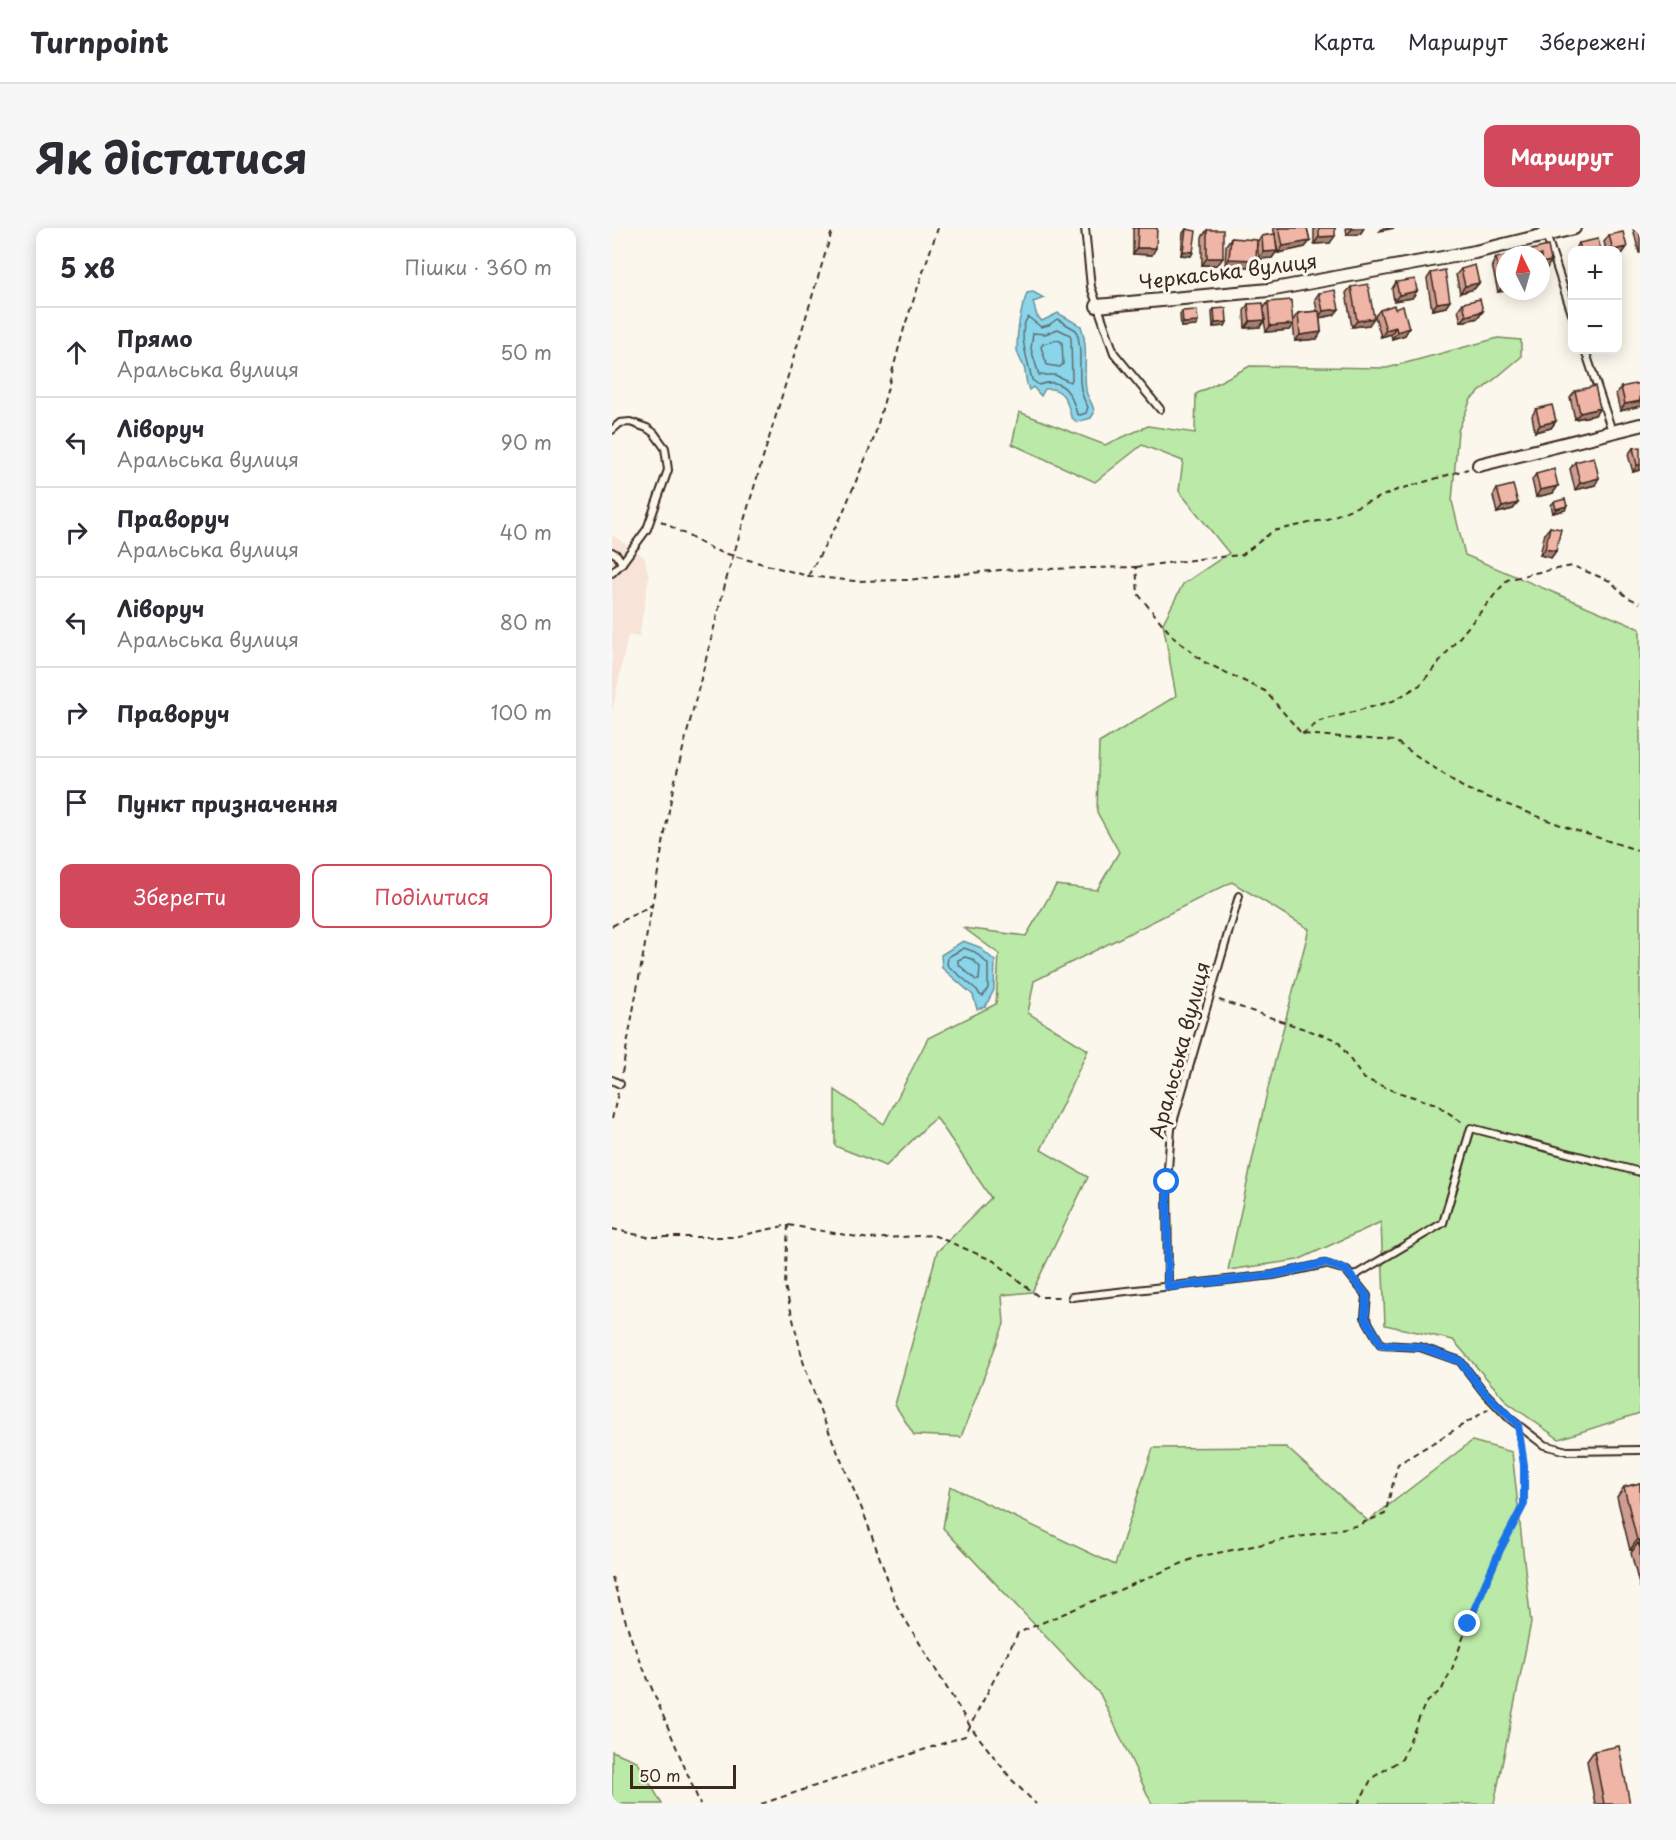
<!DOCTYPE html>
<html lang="uk">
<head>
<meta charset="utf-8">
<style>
	:root { --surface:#fff; --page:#f7f7f7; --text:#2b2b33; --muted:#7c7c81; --line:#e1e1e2; --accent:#d1495b }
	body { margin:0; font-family:"Playpen Sans",sans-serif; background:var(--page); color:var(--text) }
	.controls { position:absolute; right:18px; top:18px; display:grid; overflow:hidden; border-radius:12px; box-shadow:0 3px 15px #0003 }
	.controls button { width:54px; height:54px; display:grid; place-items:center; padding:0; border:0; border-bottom:2px solid var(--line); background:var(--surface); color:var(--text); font:30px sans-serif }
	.compass { position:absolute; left:884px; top:18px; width:54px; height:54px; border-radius:50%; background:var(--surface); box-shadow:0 3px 15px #0003; rotate:355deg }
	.scale { position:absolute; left:18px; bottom:15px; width:106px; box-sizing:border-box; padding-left:6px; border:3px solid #3b2a1e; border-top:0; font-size:16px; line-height:21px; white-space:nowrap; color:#3b2a1e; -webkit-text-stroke:4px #fbf7ec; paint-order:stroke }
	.stop { position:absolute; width:18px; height:18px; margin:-14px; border:4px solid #1a73e8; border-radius:50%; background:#fff }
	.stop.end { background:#1a73e8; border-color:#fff; box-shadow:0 2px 6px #0008 }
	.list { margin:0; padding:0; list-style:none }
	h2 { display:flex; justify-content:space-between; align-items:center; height:78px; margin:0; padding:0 24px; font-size:26px }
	h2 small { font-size:20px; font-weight:400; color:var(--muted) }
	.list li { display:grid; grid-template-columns:39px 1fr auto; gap:18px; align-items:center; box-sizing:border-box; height:90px; padding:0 24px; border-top:2px solid var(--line) }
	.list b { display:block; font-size:22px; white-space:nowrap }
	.list p { margin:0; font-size:20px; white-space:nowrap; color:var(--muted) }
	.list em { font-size:20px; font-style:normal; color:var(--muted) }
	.actions { display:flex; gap:12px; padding:18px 24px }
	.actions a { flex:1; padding:14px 0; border:2px solid var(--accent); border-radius:12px; text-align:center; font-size:21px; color:var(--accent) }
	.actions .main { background:var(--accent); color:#fff }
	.icon { flex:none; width:33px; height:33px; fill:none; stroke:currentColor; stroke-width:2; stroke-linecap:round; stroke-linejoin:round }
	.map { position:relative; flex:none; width:1028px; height:1576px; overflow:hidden; border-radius:12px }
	header { display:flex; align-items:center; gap:36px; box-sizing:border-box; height:84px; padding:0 30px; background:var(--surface); border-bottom:2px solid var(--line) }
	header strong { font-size:28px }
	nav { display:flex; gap:33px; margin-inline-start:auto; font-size:21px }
	.intro { display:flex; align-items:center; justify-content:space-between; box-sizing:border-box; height:144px; padding:0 36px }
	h1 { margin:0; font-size:42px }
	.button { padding:15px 27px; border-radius:12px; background:var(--accent); color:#fff; font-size:21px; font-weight:700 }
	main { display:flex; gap:36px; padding:0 36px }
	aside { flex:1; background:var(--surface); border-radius:12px; box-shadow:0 3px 15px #0003 }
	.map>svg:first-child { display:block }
	.built { fill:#f7e3d7 }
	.green { fill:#bbe9a7; stroke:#7b8a62; stroke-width:1.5 }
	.water { fill:#8ad5ea; stroke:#6a9198; stroke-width:1.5 }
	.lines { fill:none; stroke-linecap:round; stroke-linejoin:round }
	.shore { stroke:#5b6e70; stroke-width:1.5 }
	.lane-casing { stroke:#3b2a1e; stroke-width:10 }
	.street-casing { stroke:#3b2a1e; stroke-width:16 }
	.path { stroke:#3b2a1e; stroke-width:2; stroke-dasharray:6 4.5; stroke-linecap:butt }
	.lane { stroke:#fbf7ec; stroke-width:6 }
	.street { stroke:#fbf7ec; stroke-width:12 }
	.wall { fill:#ce9c90; stroke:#3b2a1e; stroke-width:1.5 }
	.shaded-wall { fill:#a77f75; stroke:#3b2a1e; stroke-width:1.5 }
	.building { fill:#efb5a7; stroke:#3b2a1e; stroke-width:1.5 }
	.route { stroke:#1a73e8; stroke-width:8 }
	.labels { text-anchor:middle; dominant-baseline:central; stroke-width:6; stroke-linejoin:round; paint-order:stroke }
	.street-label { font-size:20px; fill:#3b2a1e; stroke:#fbf7ec }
</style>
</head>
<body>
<header>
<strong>Turnpoint</strong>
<nav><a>Карта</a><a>Маршрут</a><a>Збережені</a></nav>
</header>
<div class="intro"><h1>Як дістатися</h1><a class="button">Маршрут</a></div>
<main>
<aside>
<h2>5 хв<small>Пішки · 360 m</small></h2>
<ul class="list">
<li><svg class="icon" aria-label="ahead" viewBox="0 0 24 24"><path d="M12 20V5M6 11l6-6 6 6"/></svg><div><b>Прямо</b><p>Аральська вулиця</p></div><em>50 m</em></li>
<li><svg class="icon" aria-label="left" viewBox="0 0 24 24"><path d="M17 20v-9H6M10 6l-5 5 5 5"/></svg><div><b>Ліворуч</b><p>Аральська вулиця</p></div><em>90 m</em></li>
<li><svg class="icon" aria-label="right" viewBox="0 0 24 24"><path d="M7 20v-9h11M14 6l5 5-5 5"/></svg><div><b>Праворуч</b><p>Аральська вулиця</p></div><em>40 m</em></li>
<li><svg class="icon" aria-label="left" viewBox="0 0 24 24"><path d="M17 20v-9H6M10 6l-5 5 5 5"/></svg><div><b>Ліворуч</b><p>Аральська вулиця</p></div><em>80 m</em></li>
<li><svg class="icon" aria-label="right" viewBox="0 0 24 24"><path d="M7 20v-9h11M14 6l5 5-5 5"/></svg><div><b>Праворуч</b></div><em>100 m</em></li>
<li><svg class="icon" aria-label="arrive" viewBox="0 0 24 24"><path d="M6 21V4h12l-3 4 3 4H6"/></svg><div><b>Пункт призначення</b></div></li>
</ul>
<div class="actions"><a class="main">Зберегти</a><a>Поділитися</a></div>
</aside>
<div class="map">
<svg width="1028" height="1576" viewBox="0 0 1028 1576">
	<rect width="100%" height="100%" fill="#fbf7ec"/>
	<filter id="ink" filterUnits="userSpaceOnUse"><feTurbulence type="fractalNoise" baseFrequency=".0167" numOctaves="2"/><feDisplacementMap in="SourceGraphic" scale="12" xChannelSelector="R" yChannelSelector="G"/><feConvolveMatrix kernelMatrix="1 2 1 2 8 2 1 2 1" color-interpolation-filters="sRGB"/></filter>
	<g filter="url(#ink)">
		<polygon class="built" points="0,307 32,329 37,348 27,409 16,407 0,484"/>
		<g class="green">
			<polygon points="886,110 909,112 909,129 859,171 846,203 840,273 853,327 1028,401 1028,1185 947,1211 896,1175 841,1112 773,1097 769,994 686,1032 616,1042 656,860 697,701 620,654 422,753 416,785 476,822 429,922 476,949 420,1064 390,1067 392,1096 349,1209 302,1207 283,1177 325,1024 379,970 324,889 274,938 223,918 223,862 272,896 316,810 384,776 387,726 352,700 414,708 444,657 485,662 507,624 485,584 487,515 564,468 551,395 571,356 617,325 567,263 571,233 530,217 483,254 400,216 407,184 493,217 536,198 583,205 584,166 638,138 775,140"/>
			<polygon points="860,1213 900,1224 919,1395 882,1576 540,1576 488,1466 331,1300 338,1258 503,1337 541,1220 674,1219 756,1293"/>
			<polygon points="0,1523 25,1533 50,1576 0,1576"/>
		</g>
		<g class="water">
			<path d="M421,64L432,70L421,74L425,88L430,93L446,85L469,98C477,119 471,141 474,162C475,171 482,175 482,185L479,190L465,194L459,189C456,174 451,158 433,161L429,168L421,159L417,162C414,155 414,150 413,143C412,136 405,128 405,121C405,102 408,83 415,65Z"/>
			<polygon points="351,713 367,719 383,733 382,762 373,779 365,781 361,767 330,740 329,727"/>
		</g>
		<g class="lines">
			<g class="shore">
				<path d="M416,89L429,99L437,97L445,91L464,102C474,128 460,154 476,179L474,185L468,187L465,186C460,166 451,148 427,157L420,152C417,134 404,105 416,89Z"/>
				<polygon points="446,101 458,107 459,111 460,152 458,154 443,147 427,147 419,121 421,105 433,106"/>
				<polygon points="445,112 450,114 451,136 448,139 435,137 429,119 431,116"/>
				<polygon points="352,720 363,724 376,736 376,760 371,768 368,767 365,762 335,737 336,729"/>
				<polygon points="353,729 360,731 368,739 367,752 364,752 346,736 346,732"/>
			</g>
			<g class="lane-casing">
				<g id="lane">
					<polyline points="473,0 479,59 502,125 548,181"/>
					<polyline points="932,0 960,86"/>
					<polyline points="973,122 1000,203"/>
					<polyline points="0,202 8,195 18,194 35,200 42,205 53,220 56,242 35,301 10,335"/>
					<polyline points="0,324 5,327 10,335 0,345"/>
					<polyline points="0,852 8,856"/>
					<polyline points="740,1049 831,995 859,900 1028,944"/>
					<polyline points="556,1059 555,954 559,901 627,668"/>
					<polyline points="460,1069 661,1047 713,1036 734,1042 755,1068 753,1089 769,1117 808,1119 848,1133 871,1163 897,1190 932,1217 955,1223 1028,1222"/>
				</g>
			</g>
			<g class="street-casing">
				<g id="street">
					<polyline points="485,78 657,62 863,24 962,0"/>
					<polyline points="867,237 1028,197"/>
				</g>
			</g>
			<g class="path">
				<polyline points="49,293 102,322 122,328 196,348 243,353 295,352 388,342 524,339 526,366 562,410 592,434 653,463 690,506 783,513 852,560 959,601 1028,623"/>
				<polyline points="524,339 595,330 630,327 661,303 715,291 785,262 856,241"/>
				<polyline points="196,348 229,289 262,210 293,97 326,0"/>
				<polyline points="690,506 708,493 781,473 808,457 895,352 922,345 961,338 998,353 1015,369 1028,375"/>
				<polyline points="0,698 40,677"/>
				<polyline points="607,772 725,812 751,850 782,863 824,876 851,895"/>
				<polyline points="10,845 61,560 116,345 221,0"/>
				<polyline points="0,891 6,865"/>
				<polyline points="176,997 173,1058 191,1133 209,1185 252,1286 285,1378 358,1498 400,1552 424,1576"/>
				<polyline points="0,1001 35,1009 122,1009 176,997 257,1011 321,1007 382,1033 427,1069 450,1069"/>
				<polyline points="0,1349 20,1413 88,1576"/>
				<polyline points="149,1576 353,1508 406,1405 585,1329 743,1298 773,1286 786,1236 877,1181"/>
				<polyline points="746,1576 760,1550 790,1531 813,1476 830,1461 840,1441 856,1396 888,1322 912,1276 912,1237 908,1212"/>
			</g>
			<use href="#lane" class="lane"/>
			<use href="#street" class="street"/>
		</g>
		<g class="wall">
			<polygon points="521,0 545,0 540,27 521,26"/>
			<polygon points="661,0 695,0 698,13 693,19 666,25 664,13 665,23 660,30 647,31 645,15 639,39 613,38 614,17 619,10 645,14 650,8 663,6"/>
			<polygon points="702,0 723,0 718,15 702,16"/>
			<polygon points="734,0 752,0 748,6 735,7"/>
			<polygon points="1021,0 1028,0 1028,25 1027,25"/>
			<polygon points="574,1 581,24 579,28 569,27 571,5"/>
			<polygon points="595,2 606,37 590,37 590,9"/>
			<polygon points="997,7 1015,19 1010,26 1005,22 994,22 992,14"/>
			<polygon points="967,15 989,22 963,22"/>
			<polygon points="884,30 893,63 886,64 880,37"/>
			<polygon points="849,41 867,55 862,61 848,65 844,47"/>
			<polygon points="819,45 834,79 820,82 815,51"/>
			<polygon points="784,54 805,63 800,70 782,73 780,61"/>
			<polygon points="739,59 757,97 740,99 734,65"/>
			<polygon points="707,65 727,81 722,87 708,90 709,104 705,111 683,113 681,96 677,102 654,104 652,92 648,99 633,100 632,83 636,76 652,80 656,74 681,92 686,85 705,83 703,71"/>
			<polygon points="851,75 871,83 866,90 849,94 846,82"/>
			<polygon points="602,81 615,94 613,98 601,99 600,84"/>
			<polygon points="783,81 797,100 793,107 780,111 779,106 769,109 763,88 768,82"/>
			<polygon points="570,83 584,98 569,99 568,86"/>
			<polygon points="1009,159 1028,178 1008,183 1004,166"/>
			<polygon points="963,163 988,180 983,187 963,191 958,169"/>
			<polygon points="924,181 944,193 939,200 923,204 920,188"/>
			<polygon points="1021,220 1028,242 1021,244 1016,227"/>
			<polygon points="963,234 983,257 963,262 958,241"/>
			<polygon points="924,246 946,258 941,265 924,269 920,252"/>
			<polygon points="885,261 906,275 901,281 885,285 881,268"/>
			<polygon points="942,274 953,282 941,285 939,277"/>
			<polygon points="938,299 944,323 939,330 928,327 933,305"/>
			<polygon points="1028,1255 1028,1360 1019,1325 1021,1322 1018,1322 1005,1269 1012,1259"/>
			<polygon points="982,1523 1018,1576 983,1576 975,1533"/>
		</g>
		<g class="shaded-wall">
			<polygon points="752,0 748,6 735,7 740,1"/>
			<polygon points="771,0 783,0 768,3"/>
			<polygon points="723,8 718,15 702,16 707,9"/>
			<polygon points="698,13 693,19 666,25 671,18"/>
			<polygon points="1015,19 1010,26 1005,27 1005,22 1000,22"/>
			<polygon points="525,20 544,20 540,27 521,26"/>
			<polygon points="571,23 581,24 579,28 569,27"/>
			<polygon points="665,23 660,30 647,31 651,24"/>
			<polygon points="595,30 611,30 606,37 590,37"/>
			<polygon points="617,31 644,32 639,39 613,38"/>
			<polygon points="939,33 935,40 929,41 929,35"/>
			<polygon points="867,55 862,61 848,65 853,58"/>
			<polygon points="893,57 893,63 886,64 891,58"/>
			<polygon points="805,63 800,70 782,73 787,67"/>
			<polygon points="838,73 834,79 820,82 825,75"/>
			<polygon points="727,81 722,87 706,90 711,83"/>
			<polygon points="871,83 866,90 849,94 854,88"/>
			<polygon points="762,90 757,97 740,99 745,93"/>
			<polygon points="653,92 648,99 633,100 638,93"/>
			<polygon points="586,94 584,98 569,99 571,95"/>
			<polygon points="615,94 613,98 601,99 603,95"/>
			<polygon points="681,96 677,102 654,104 658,98"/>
			<polygon points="784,99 779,106 769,109 774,102"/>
			<polygon points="797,100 793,107 780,111 785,104"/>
			<polygon points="709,104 705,111 683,113 688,107"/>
			<polygon points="1028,173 1028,178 1008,183 1013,176"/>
			<polygon points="988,180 983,187 963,191 968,185"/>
			<polygon points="944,193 939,200 923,204 928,197"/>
			<polygon points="1025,237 1028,237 1028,242 1021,244"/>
			<polygon points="987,250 983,257 963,262 968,255"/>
			<polygon points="946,258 941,265 924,269 928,262"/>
			<polygon points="906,275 901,281 885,285 890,279"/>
			<polygon points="955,278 953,282 941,285 944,281"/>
			<polygon points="933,321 944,323 939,330 928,327"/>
			<polygon points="1025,1312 1028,1312 1028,1320 1026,1315 1021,1322 1018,1322"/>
		</g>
		<g class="building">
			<polygon points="526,0 545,0 544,20 525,20"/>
			<polygon points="667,0 695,0 698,13 671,18"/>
			<polygon points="707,0 723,0 723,8 707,9"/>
			<polygon points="574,1 584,3 581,24 571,23"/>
			<rect x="595" y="2" width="16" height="28"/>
			<polygon points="1011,4 1015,19 1001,22 997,7"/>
			<polygon points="663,6 665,23 651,24 650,8"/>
			<polygon points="619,10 645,12 644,32 617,31"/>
			<polygon points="986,11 989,22 969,22 967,15"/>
			<polygon points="936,18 939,33 929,35 929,27 916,27 915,23"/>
			<polygon points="893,28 893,57 891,58 884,30"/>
			<polygon points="863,37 867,55 853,58 849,41"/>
			<polygon points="833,42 838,73 825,75 819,45"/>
			<polygon points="803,51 805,63 787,67 784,54"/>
			<polygon points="756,56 762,90 745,93 739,59"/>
			<polygon points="723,62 727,81 711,83 707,65"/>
			<polygon points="868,71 871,83 854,88 851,75"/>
			<polygon points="679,72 681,96 658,98 656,74"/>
			<polygon points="651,75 653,92 638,93 636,76"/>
			<polygon points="782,77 783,81 791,78 797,100 785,104 784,99 774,102 768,82"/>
			<polygon points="614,80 615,94 603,95 602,81"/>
			<polygon points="585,82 586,94 571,95 570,83"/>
			<polygon points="707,83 709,104 688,107 686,85"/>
			<polygon points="1028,155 1028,173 1013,176 1009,159"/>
			<polygon points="983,158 988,180 968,185 963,163"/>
			<polygon points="940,177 944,193 928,197 924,181"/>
			<polygon points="1028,219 1028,237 1025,237 1021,220"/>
			<polygon points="982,229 987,250 968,255 963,234"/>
			<polygon points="942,241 946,258 928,262 924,246"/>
			<polygon points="901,257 906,275 890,279 885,261"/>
			<polygon points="953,271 955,278 944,281 942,274"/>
			<polygon points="938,299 949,301 944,323 933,321"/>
			<polygon points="1028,1255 1028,1312 1025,1312 1012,1259"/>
			<polygon points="1007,1518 1018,1576 992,1576 982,1523"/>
		</g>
	</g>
	<g class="lines" filter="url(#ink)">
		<polyline class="route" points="555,954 556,1059 661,1047 713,1035 734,1042 755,1068 753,1089 769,1117 808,1119 848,1133 871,1163 906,1197 912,1237 912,1276 888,1322 856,1396"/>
	</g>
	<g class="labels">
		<g class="street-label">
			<text transform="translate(616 43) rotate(-7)">Черкаська вулиця</text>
			<text transform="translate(567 822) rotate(-75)">Аральська вулиця</text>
		</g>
	</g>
</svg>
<div class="controls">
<button>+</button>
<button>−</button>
</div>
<svg class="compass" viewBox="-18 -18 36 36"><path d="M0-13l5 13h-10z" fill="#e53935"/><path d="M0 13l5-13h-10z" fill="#7c7c81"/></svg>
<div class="scale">50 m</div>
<div class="stop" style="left:555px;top:954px"></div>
<div class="stop end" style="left:856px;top:1396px"></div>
</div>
</main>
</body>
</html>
